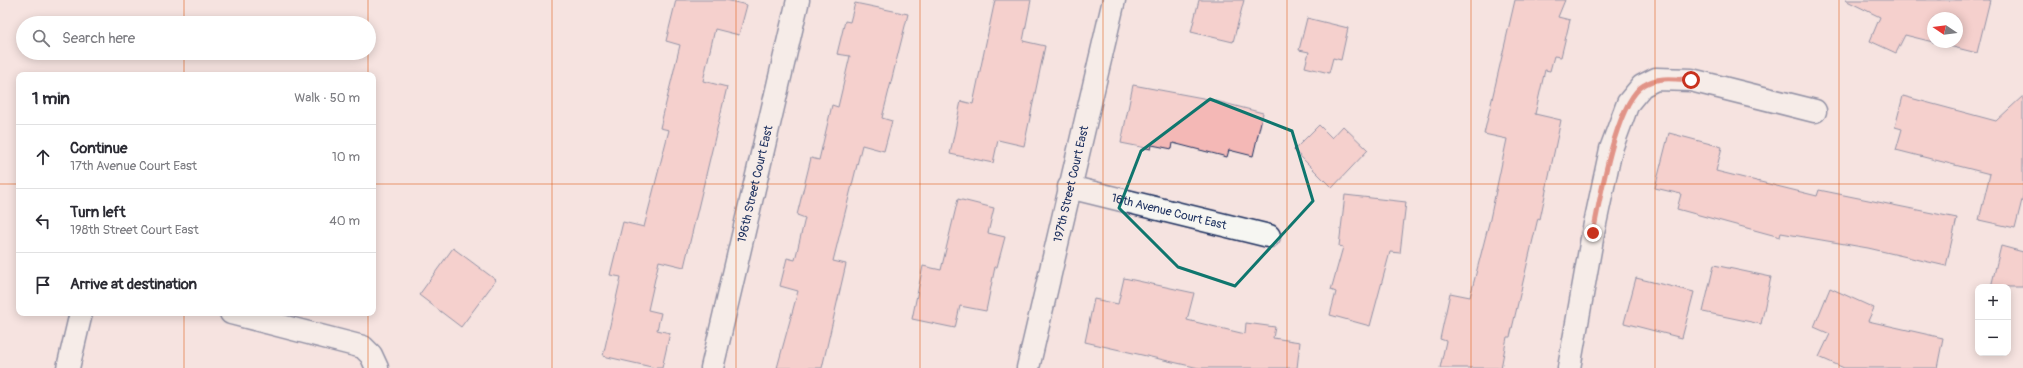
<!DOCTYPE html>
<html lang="en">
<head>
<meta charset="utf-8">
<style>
	:root { --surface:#fff; --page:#f2f2f3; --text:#2b2b33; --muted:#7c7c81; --line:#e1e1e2 }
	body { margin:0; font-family:Pangolin,sans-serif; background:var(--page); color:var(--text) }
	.controls { position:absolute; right:12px; bottom:12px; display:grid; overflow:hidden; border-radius:8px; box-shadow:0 2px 10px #0003 }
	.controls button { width:36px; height:36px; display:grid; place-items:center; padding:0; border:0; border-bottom:1px solid var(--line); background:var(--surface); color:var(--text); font:20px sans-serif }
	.compass { position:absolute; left:1927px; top:12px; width:36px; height:36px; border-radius:50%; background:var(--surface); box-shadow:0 2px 10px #0003; rotate:283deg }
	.stop { position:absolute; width:12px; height:12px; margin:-9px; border:3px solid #c8321e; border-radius:50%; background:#fff }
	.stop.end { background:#c8321e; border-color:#fff; box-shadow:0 1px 4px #0008 }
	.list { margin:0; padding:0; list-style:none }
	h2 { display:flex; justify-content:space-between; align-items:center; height:52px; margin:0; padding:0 16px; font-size:17px }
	h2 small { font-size:13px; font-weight:400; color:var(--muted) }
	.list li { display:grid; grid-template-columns:26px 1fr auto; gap:12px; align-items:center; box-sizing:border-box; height:64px; padding:0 16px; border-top:1px solid var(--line) }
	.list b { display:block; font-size:15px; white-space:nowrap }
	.list p { margin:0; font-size:13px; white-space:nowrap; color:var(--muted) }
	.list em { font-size:13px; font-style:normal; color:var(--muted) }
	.icon { flex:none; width:22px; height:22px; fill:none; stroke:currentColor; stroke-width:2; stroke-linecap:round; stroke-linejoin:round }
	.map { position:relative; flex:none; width:2023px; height:368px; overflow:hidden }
	.search { position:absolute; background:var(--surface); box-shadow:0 2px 10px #0003; left:16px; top:16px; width:360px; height:44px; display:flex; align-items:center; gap:10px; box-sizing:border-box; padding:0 14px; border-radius:22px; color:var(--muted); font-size:15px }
	.panel { position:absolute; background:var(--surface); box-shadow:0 2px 10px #0003; left:16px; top:72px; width:360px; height:244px; border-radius:8px }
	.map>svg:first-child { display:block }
	.building { fill:#f4b8b6; stroke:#1b2f5e; fill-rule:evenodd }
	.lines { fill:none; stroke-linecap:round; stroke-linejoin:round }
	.street-casing { stroke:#1b2f5e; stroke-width:25 }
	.street { stroke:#f6f6f2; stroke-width:22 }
	.route { stroke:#c8321e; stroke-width:5 }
	.marked { fill:none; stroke:#0f766e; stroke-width:3; stroke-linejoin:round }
	.grid { fill:none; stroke:#de5710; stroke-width:1; stroke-opacity:0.55 }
	.labels { text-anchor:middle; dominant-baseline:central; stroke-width:3.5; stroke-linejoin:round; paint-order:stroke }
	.street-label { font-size:12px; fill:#1b2f5e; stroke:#f6f6f2 }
</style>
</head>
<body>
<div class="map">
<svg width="2023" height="368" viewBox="0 0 2023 368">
	<rect width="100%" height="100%" fill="#f5e3e0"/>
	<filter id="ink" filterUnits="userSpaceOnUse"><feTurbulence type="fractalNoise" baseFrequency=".025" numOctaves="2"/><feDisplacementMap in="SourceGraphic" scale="8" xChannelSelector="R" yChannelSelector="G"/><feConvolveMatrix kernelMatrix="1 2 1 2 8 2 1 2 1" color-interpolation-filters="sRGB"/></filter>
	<g filter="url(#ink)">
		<g class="building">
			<polygon points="676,0 726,0 747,5 739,35 715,29 703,81 727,87 684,267 659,261 648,310 661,313 657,330 670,333 662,368 656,368 603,356 621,277 610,275 623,222 644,227 669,130 660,128 680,45 666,41"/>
			<polygon points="995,0 1031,0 1023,41 1045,46 1024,146 998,140 993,163 950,154 961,101 973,104"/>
			<polygon points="1199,0 1244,0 1233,42 1191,32"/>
			<polygon points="1515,0 1565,0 1558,17 1570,20 1561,57 1554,56 1550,71 1545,70 1535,114 1561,120 1540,219 1538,218 1510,337 1507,337 1501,368 1440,368 1446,341 1440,339 1450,293 1470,297 1490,219 1507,139 1484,134"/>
			<path d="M1845,0H1990L1977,53L1905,35L1896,53L1870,41L1880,17ZM1933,18H1957V42H1933Z"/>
			<polygon points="855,3 908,14 882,118 892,121 884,151 862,145 833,261 846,264 822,368 777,368 798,291 780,286 787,258 795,260 805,218 797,215 811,158 819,160 832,105 838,107 850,56 837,54 845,21 850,22"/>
			<polygon points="1307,18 1348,28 1341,60 1333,58 1329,73 1305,67 1309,52 1299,50"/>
			<polygon points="1133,85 1208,99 1263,113 1253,156 1229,150 1227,157 1173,143 1172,149 1152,145 1151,149 1121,143"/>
			<polygon points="1903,96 1996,121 2023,96 2023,196 2015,228 1979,220 1990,174 1896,150 1902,129 1895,127"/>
			<polygon points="1319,125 1332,138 1343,126 1368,150 1332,188 1294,150"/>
			<polygon points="1669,133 1722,147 1716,171 1817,196 1819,190 1957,218 1946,266 1868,248 1781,233 1780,237 1677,209 1681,194 1655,188"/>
			<polygon points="1345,195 1406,202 1400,253 1390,252 1370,326 1330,315 1336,292 1331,290 1343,247 1339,246"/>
			<polygon points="958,199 994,208 988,233 1005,237 997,267 995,267 986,311 960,306 955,328 912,319 923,266 941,270"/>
			<polygon points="2001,246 2023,252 2023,287 1991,287"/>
			<polygon points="453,248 496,280 461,327 419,295"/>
			<polygon points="1714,265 1771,277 1761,324 1703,312"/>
			<polygon points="1124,278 1194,293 1187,320 1245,334 1246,323 1275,327 1273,338 1300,342 1297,368 1199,368 1085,342 1094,299 1118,304"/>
			<polygon points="1636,278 1694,292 1682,338 1624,323"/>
			<polygon points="1830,288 1874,308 1868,321 1943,338 1937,368 1844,368 1819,357 1830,334 1814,327"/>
		</g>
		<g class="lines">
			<g class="street-casing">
				<g id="street">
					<path id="s1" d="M1069,187L1269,236"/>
					<polyline points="231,313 363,347 371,355 377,368"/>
					<polyline points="68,368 81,313"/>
					<path id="s2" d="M712,368L798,0"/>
					<path id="s3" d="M1028,368L1114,0"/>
					<polyline points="1569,368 1593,233 1611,149 1628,103 1642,86 1656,79 1691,80 1815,111"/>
				</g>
			</g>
			<use href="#street" class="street"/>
		</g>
	</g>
	<g class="lines" filter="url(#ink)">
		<path class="route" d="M1593,233C1600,201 1615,102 1644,85C1658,76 1675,79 1691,80"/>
	</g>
	<path d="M0 0H2023V368H0ZM1210,99L1292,131L1313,201L1235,286L1178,267L1119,208L1141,151Z" fill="#f5e3e0" fill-opacity=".55" fill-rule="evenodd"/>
	<path class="marked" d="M1210,99L1292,131L1313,201L1235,286L1178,267L1119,208L1141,151Z"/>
	<path class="grid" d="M184,0V23M368,0V23M552,0V368M736,0V368M920,0V368M1103,0V368M1287,0V368M1471,0V368M1655,0V368M1839,0V368M184,53V75M368,53V75M0,184H19M373,184H2023M184,313V368M368,313V368"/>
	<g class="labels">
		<g class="street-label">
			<text stroke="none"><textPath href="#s2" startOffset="189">196th Street Court East</textPath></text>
			<text stroke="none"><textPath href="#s3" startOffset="189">197th Street Court East</textPath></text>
			<text stroke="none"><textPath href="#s1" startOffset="103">16th Avenue Court East</textPath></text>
		</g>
	</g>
</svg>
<div class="controls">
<button>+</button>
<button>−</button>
</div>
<svg class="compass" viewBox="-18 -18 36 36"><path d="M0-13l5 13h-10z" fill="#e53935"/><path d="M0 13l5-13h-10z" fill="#7c7c81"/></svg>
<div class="stop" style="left:1691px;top:80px"></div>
<div class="stop end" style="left:1593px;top:233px"></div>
<div class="search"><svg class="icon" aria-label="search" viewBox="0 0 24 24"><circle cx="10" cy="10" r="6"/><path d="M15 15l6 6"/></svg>Search here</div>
<section class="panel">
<h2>1 min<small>Walk · 50 m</small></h2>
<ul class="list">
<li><svg class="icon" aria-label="ahead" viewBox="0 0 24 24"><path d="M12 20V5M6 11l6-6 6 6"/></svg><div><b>Continue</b><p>17th Avenue Court East</p></div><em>10 m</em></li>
<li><svg class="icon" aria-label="left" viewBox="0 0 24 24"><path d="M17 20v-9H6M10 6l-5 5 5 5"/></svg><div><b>Turn left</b><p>198th Street Court East</p></div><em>40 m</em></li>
<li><svg class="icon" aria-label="arrive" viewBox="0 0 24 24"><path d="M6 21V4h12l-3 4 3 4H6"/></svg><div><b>Arrive at destination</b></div></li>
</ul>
</section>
</div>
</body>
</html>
